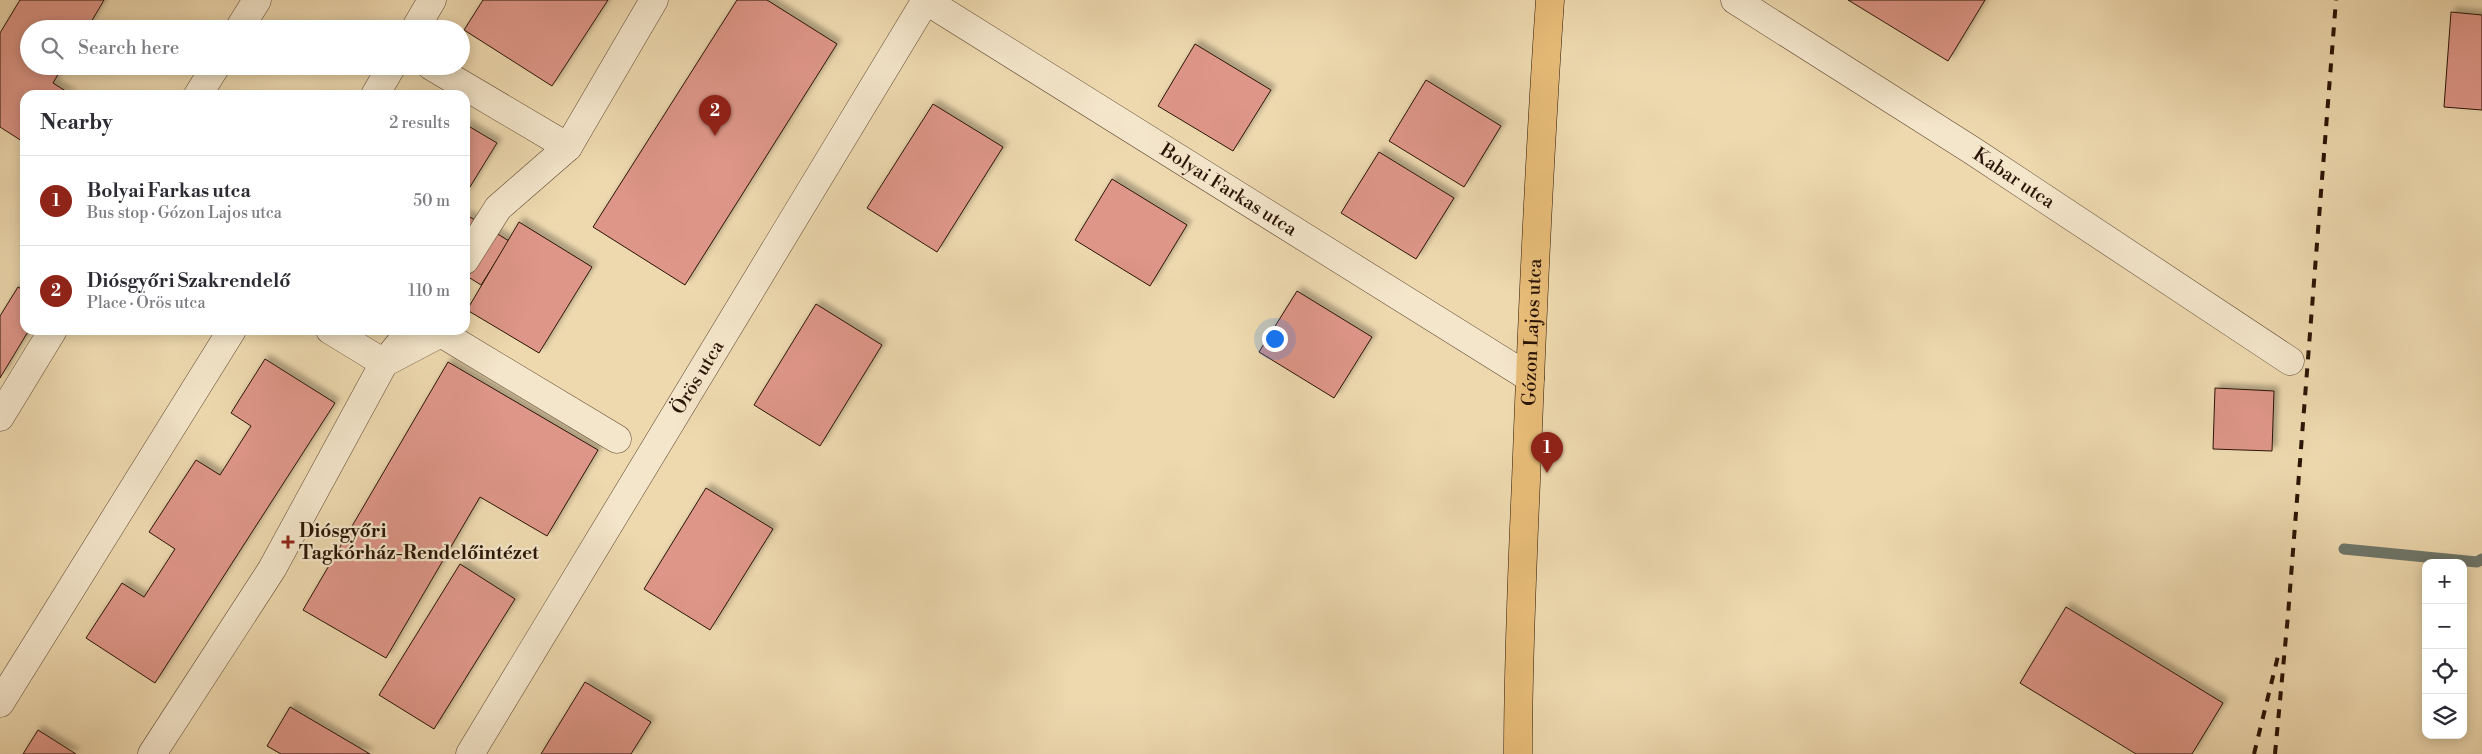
<!DOCTYPE html>
<html lang="en">
<head>
<meta charset="utf-8">
<style>
	:root { --surface:#fff; --page:#f2f2f3; --text:#2b2b33; --muted:#7c7c81; --line:#e1e1e2; --accent:#8f2418 }
	body { margin:0; font-family:"Libre Bodoni",serif; background:var(--page); color:var(--text) }
	.controls { position:absolute; right:15px; bottom:15px; display:grid; overflow:hidden; border-radius:10px; box-shadow:0 2px 12px #0003 }
	.controls button { width:45px; height:45px; display:grid; place-items:center; padding:0; border:0; border-bottom:1px solid var(--line); background:var(--surface); color:var(--text); font:25px sans-serif }
	.you { position:absolute; left:1274px; top:338px; width:18px; height:18px; margin:-12px; border:4px solid #fff; border-radius:50%; background:#1a73e8; box-shadow:0 0 0 8px #1a73e833 }
	.badge { display:grid; place-items:center; width:32px; height:32px; border-radius:50%; background:var(--accent); color:#fff; font-size:16px; font-weight:700 }
	.pin { position:absolute; translate:-50% -41px; filter:drop-shadow(0 1px 2px #0008) }
	.pin::after { content:''; position:absolute; top:26px; width:18px; height:15px; background:inherit; clip-path:polygon(0 0,100% 0,50% 100%) }
	.list { margin:0; padding:0; list-style:none }
	h2 { display:flex; justify-content:space-between; align-items:center; height:65px; margin:0; padding:0 20px; font-size:21px }
	h2 small { font-size:16px; font-weight:400; color:var(--muted) }
	.list li { display:grid; grid-template-columns:32px 1fr auto; gap:15px; align-items:center; box-sizing:border-box; height:90px; padding:0 20px; border-top:1px solid var(--line) }
	.list b { display:block; font-size:19px; white-space:nowrap }
	.list p { margin:0; font-size:16px; white-space:nowrap; color:var(--muted) }
	.list em { font-size:16px; font-style:normal; color:var(--muted) }
	.icon { flex:none; width:28px; height:28px; fill:none; stroke:currentColor; stroke-width:2; stroke-linecap:round; stroke-linejoin:round }
	.map { position:relative; flex:none; width:2482px; height:754px; overflow:hidden }
	.search { position:absolute; background:var(--surface); box-shadow:0 2px 12px #0003; left:20px; top:20px; width:450px; height:55px; display:flex; align-items:center; gap:12px; box-sizing:border-box; padding:0 18px; border-radius:28px; color:var(--muted); font-size:19px }
	.panel { position:absolute; background:var(--surface); box-shadow:0 2px 12px #0003; left:20px; top:90px; width:450px; height:245px; border-radius:15px }
	.map>svg:first-child { display:block }
	.lines { fill:none; stroke-linecap:round; stroke-linejoin:round }
	.stream { stroke:#6e776c; stroke-width:11 }
	.building { fill:#de9688; stroke:#2a1405; filter:url(#shadow) }
	.minor-casing { stroke:#5b4530; stroke-width:29 }
	.major-casing { stroke:#2a1405; stroke-width:29 }
	.minor { stroke:#f4e6cb; stroke-width:28 }
	.major { stroke:#e7bc78; stroke-width:28 }
	.rail { stroke:#2a1405; stroke-width:4; stroke-dasharray:9 9; stroke-linecap:butt }
	.poi-dot { fill:#8f2418; stroke:#f4e6cb; stroke-width:2 }
	.labels { text-anchor:middle; dominant-baseline:central; stroke-width:4.5; stroke-linejoin:round; paint-order:stroke }
	.street-label { font-size:19px; fill:#2a1405; stroke:#f4e6cb }
	.poi-label { font-size:19px; font-weight:bold; fill:#2a1405; stroke:#f4e6cb; text-anchor:start }
</style>
</head>
<body>
<div class="map">
<svg width="2482" height="754" viewBox="0 0 2482 754">
	<defs>
		<filter id="shadow"><feDropShadow dx="4.5" dy="-4.5" stdDeviation="2.5" flood-color="#0004"/></filter>
	</defs>
	<rect width="100%" height="100%" fill="#eed9af"/>
	<filter id="stains"><feTurbulence type="fractalNoise" baseFrequency=".004" numOctaves="4"/><feColorMatrix values="0 0 0 0 .2 0 0 0 0 .09 0 0 0 0 .02 0 0 0 .5 -.17"/></filter>
	<radialGradient id="worn" r=".72"><stop offset=".6" stop-color="#630" stop-opacity="0"/><stop offset="1" stop-color="#630" stop-opacity=".3"/></radialGradient>
	<g class="lines">
		<polyline class="stream" points="2344,549 2477,562 2482,559"/>
	</g>
	<g class="building">
		<polygon points="20,0 104,0 87,29 29,29 29,66 63,66 53,83 72,95 25,95 25,143 0,127 0,33"/>
		<polygon points="483,0 608,0 552,86 464,30"/>
		<polygon points="737,0 767,0 837,44 685,285 593,227"/>
		<polygon points="1848,0 1985,0 1948,61"/>
		<polygon points="2451,12 2482,15 2482,110 2444,107"/>
		<polygon points="1195,44 1271,90 1233,151 1158,106"/>
		<polygon points="1426,80 1501,126 1464,187 1389,141"/>
		<polygon points="933,104 1003,147 937,252 867,208"/>
		<polygon points="465,124 497,143 465,195"/>
		<polygon points="1379,152 1454,198 1416,259 1341,213"/>
		<polygon points="1112,179 1187,225 1150,286 1075,240"/>
		<polygon points="465,214 509,241 481,285 465,275"/>
		<polygon points="519,222 592,267 539,353 467,310"/>
		<polygon points="18,287 25,291 25,330 29,330 0,378 0,316"/>
		<polygon points="1297,291 1372,337 1334,398 1259,352"/>
		<polygon points="816,304 882,345 820,446 754,405"/>
		<polygon points="265,359 335,403 155,683 86,638 122,583 144,597 175,549 149,532 196,460 220,475 251,426 231,413"/>
		<polygon points="448,362 598,450 547,536 480,497 386,658 303,610"/>
		<polygon points="2215,388 2274,391 2272,451 2213,449"/>
		<polygon points="706,488 773,529 710,630 644,589"/>
		<polygon points="460,564 515,599 434,729 379,695"/>
		<polygon points="2066,607 2223,703 2192,754 2136,754 2020,683"/>
		<polygon points="585,682 651,722 631,754 541,754"/>
		<polygon points="290,707 370,754 281,754 267,746"/>
		<polygon points="38,730 76,754 23,754"/>
	</g>
	<g class="lines">
		<g class="minor-casing">
			<g id="minor">
				<path id="s1" d="M925,0L1530,378"/>
				<path id="s2" d="M1735,0L1973,151L2290,361"/>
				<polyline points="239,29 257,0"/>
				<polyline points="415,29 432,0"/>
				<polyline points="431,66 568,147"/>
				<polyline points="198,95 216,66"/>
				<polyline points="375,95 392,66"/>
				<polyline points="465,260 498,208 568,147 654,0"/>
				<polyline points="411,330 384,363 441,333 617,439"/>
				<polyline points="0,417 53,330"/>
				<polyline points="0,703 232,330"/>
				<polyline points="152,754 272,569 384,363 330,330"/>
				<path id="s3" d="M470,754L926,0"/>
			</g>
		</g>
		<g class="major-casing">
			<g id="major">
				<path id="s4" d="M1518,754C1518,663 1522,572 1526,481C1532,321 1539,160 1550,0"/>
			</g>
		</g>
		<use href="#minor" class="minor"/>
		<use href="#major" class="major"/>
		<g class="rail">
			<polyline points="2254,754 2279,652"/>
			<polyline points="2275,754 2288,615 2336,0"/>
		</g>
	</g>
	<path class="poi-dot" d="M285.5 534.5h5v5h5v5h-5v5h-5v-5h-5v-5h5z"/>
	<g class="labels">
		<g class="street-label">
			<text stroke="none"><textPath href="#s2" startOffset="331">Kabar utca</textPath></text>
			<text stroke="none"><textPath href="#s1" startOffset="358">Bolyai Farkas utca</textPath></text>
			<text stroke="none"><textPath href="#s4" startOffset="422">Gózon Lajos utca</textPath></text>
			<text stroke="none"><textPath href="#s3" startOffset="440">Örös utca</textPath></text>
		</g>
		<g class="poi-label">
			<text x="299" y="531">Diósgyőri<tspan x="299" dy="22">Tagkórház-Rendelőintézet</tspan></text>
		</g>
	</g>
	<rect width="100%" height="100%" filter="url(#stains)"/>
	<rect width="100%" height="100%" fill="url(#worn)"/>
</svg>
<div class="controls">
<button>+</button>
<button>−</button>
<button><svg class="icon" aria-label="locate" viewBox="0 0 24 24"><circle cx="12" cy="12" r="6"/><path d="M12 2v4M12 18v4M2 12h4M18 12h4"/></svg></button>
<button><svg class="icon" aria-label="layers" viewBox="0 0 24 24"><path d="M12 4l9 5-9 5-9-5zM3 14l9 5 9-5"/></svg></button>
</div>
<div class="you"></div>
<div class="pin badge" style="left:1547px;top:473px">1</div>
<div class="pin badge" style="left:715px;top:136px">2</div>
<div class="search"><svg class="icon" aria-label="search" viewBox="0 0 24 24"><circle cx="10" cy="10" r="6"/><path d="M15 15l6 6"/></svg>Search here</div>
<section class="panel">
<h2>Nearby<small>2 results</small></h2>
<ul class="list">
<li><span class="badge">1</span><div><b>Bolyai Farkas utca</b><p>Bus stop · Gózon Lajos utca</p></div><em>50 m</em></li>
<li><span class="badge">2</span><div><b>Diósgyőri Szakrendelő</b><p>Place · Örös utca</p></div><em>110 m</em></li>
</ul>
</section>
</div>
</body>
</html>
